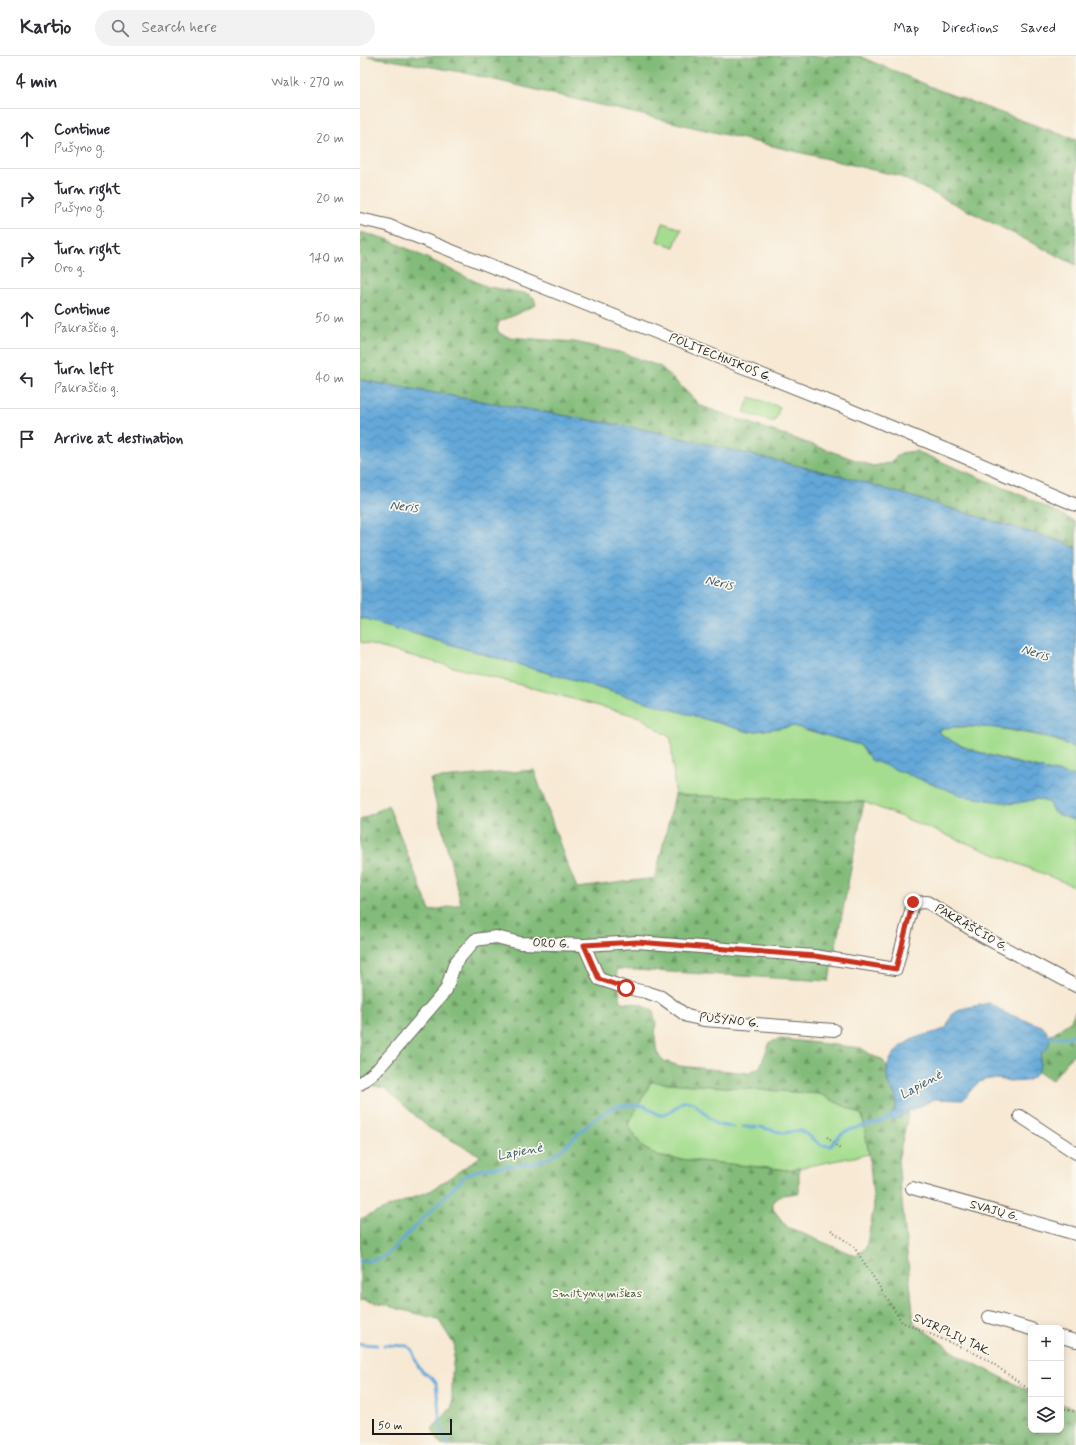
<!DOCTYPE html>
<html lang="en">
<head>
<meta charset="utf-8">
<style>
	:root { --surface:#fff; --page:#f2f2f3; --text:#2b2b33; --muted:#7c7c81; --line:#e1e1e2 }
	body { margin:0; font-family:Mynerve,sans-serif; background:var(--page); color:var(--text) }
	.controls { position:absolute; right:12px; bottom:12px; display:grid; overflow:hidden; border-radius:8px; box-shadow:0 2px 10px #0003 }
	.controls button { width:36px; height:36px; display:grid; place-items:center; padding:0; border:0; border-bottom:1px solid var(--line); background:var(--surface); color:var(--text); font:20px sans-serif }
	.scale { position:absolute; left:12px; bottom:10px; width:80px; box-sizing:border-box; padding-left:4px; border:2px solid #1c1c1c; border-top:0; font-size:11px; line-height:14px; white-space:nowrap; color:#1c1c1c; -webkit-text-stroke:3px #fbf7ec; paint-order:stroke }
	.stop { position:absolute; width:12px; height:12px; margin:-9px; border:3px solid #c8321e; border-radius:50%; background:#fff }
	.stop.end { background:#c8321e; border-color:#fff; box-shadow:0 1px 4px #0008 }
	.list { margin:0; padding:0; list-style:none }
	h2 { display:flex; justify-content:space-between; align-items:center; height:52px; margin:0; padding:0 16px; font-size:17px }
	h2 small { font-size:13px; font-weight:400; color:var(--muted) }
	.list li { display:grid; grid-template-columns:26px 1fr auto; gap:12px; align-items:center; box-sizing:border-box; height:60px; padding:0 16px; border-top:1px solid var(--line) }
	.list b { display:block; font-size:15px; white-space:nowrap }
	.list p { margin:0; font-size:13px; white-space:nowrap; color:var(--muted) }
	.list em { font-size:13px; font-style:normal; color:var(--muted) }
	.icon { flex:none; width:22px; height:22px; fill:none; stroke:currentColor; stroke-width:2; stroke-linecap:round; stroke-linejoin:round }
	.map { position:relative; flex:none; width:716px; height:1389px; overflow:hidden }
	header { display:flex; align-items:center; gap:24px; box-sizing:border-box; height:56px; padding:0 20px; background:var(--surface); border-bottom:1px solid var(--line) }
	header strong { font-size:19px }
	nav { display:flex; gap:22px; margin-inline-start:auto; font-size:14px }
	.search { width:280px; height:36px; background:var(--page); display:flex; align-items:center; gap:10px; box-sizing:border-box; padding:0 14px; border-radius:22px; color:var(--muted); font-size:15px }
	main { display:flex }
	aside { flex:1; background:var(--surface) }
	.map>svg:first-child { display:block }
	.grass { fill:#a4dd8f; stroke:#607c56 }
	.forest { fill:url(#forest-firs); stroke:#506c4b; fill-rule:evenodd }
	.water { fill:url(#water-waves); stroke:#40627a }
	.lines { fill:none; stroke-linecap:round; stroke-linejoin:round }
	.stream { stroke:#64a8d9; stroke-width:3 }
	.minor-casing { stroke:#69645c; stroke-width:14 }
	.path { stroke:#69645c; stroke-width:2; stroke-dasharray:1 3; stroke-linecap:butt }
	.minor { stroke:#fff; stroke-width:12 }
	.route { stroke:#c8321e; stroke-width:5 }
	.labels { text-anchor:middle; dominant-baseline:central; stroke-width:3.5; stroke-linejoin:round; paint-order:stroke }
	.street-label { font-size:12px; fill:#1c1c1c; stroke:#fbf7ec }
	.park-label { font-size:12px; fill:#45563e; stroke:#fbf7ec }
	.water-label { font-size:13px; font-style:italic; fill:#3c5b71; stroke:#fbf7ec }
</style>
</head>
<body>
<header>
<strong>Kartio</strong>
<div class="search"><svg class="icon" aria-label="search" viewBox="0 0 24 24"><circle cx="10" cy="10" r="6"/><path d="M15 15l6 6"/></svg>Search here</div>
<nav><a>Map</a><a>Directions</a><a>Saved</a></nav>
</header>
<main>
<aside>
<h2>4 min<small>Walk · 270 m</small></h2>
<ul class="list">
<li><svg class="icon" aria-label="ahead" viewBox="0 0 24 24"><path d="M12 20V5M6 11l6-6 6 6"/></svg><div><b>Continue</b><p>Pušyno g.</p></div><em>20 m</em></li>
<li><svg class="icon" aria-label="right" viewBox="0 0 24 24"><path d="M7 20v-9h11M14 6l5 5-5 5"/></svg><div><b>Turn right</b><p>Pušyno g.</p></div><em>20 m</em></li>
<li><svg class="icon" aria-label="right" viewBox="0 0 24 24"><path d="M7 20v-9h11M14 6l5 5-5 5"/></svg><div><b>Turn right</b><p>Oro g.</p></div><em>140 m</em></li>
<li><svg class="icon" aria-label="ahead" viewBox="0 0 24 24"><path d="M12 20V5M6 11l6-6 6 6"/></svg><div><b>Continue</b><p>Pakraščio g.</p></div><em>50 m</em></li>
<li><svg class="icon" aria-label="left" viewBox="0 0 24 24"><path d="M17 20v-9H6M10 6l-5 5 5 5"/></svg><div><b>Turn left</b><p>Pakraščio g.</p></div><em>40 m</em></li>
<li><svg class="icon" aria-label="arrive" viewBox="0 0 24 24"><path d="M6 21V4h12l-3 4 3 4H6"/></svg><div><b>Arrive at destination</b></div></li>
</ul>
</aside>
<div class="map">
<svg width="716" height="1389" viewBox="0 0 716 1389">
	<defs>
		<pattern id="forest-firs" width="22" height="20" patternUnits="userSpaceOnUse"><rect width="22" height="20" fill="#83bc7a"/><path d="M5 1l3.5 6h-7zM16 11l3.5 6h-7z" fill="#6a9863"/></pattern>
		<pattern id="water-waves" width="16" height="10" patternUnits="userSpaceOnUse"><rect width="16" height="10" fill="#64a8d9"/><path d="M0 5q4-4 8 0t8 0" fill="none" stroke="#5288af"/></pattern>
	</defs>
	<rect width="100%" height="100%" fill="#fbf7ec"/>
	<filter id="ink" filterUnits="userSpaceOnUse"><feTurbulence type="fractalNoise" baseFrequency=".025" numOctaves="2"/><feDisplacementMap in="SourceGraphic" scale="8" xChannelSelector="R" yChannelSelector="G"/><feConvolveMatrix kernelMatrix="1 2 1 2 8 2 1 2 1" color-interpolation-filters="sRGB"/></filter>
	<filter id="wash" filterUnits="userSpaceOnUse"><feTurbulence type="fractalNoise" baseFrequency=".012" numOctaves="4" result="noise"/><feDisplacementMap in="SourceGraphic" scale="16" xChannelSelector="R" yChannelSelector="G"/><feGaussianBlur stdDeviation="0.9" result="paint"/><feColorMatrix in="noise" values="0 0 0 0 0 0 0 0 0 0 0 0 0 0 0 0 0 1.4 0 .05"/><feComposite in="paint" operator="in"/></filter>
	<g filter="url(#wash)">
		<rect width="100%" height="100%" fill="#f7e9d4"/>
		<g class="grass">
			<polygon points="303,167 321,173 314,191 297,185"/>
			<polygon points="390,341 420,351 414,367 384,356"/>
			<polygon points="0,562 389,676 433,670 500,689 511,704 653,748 677,743 688,746 694,757 716,765 716,831 504,746 315,739 311,682 280,661 0,586"/>
			<path d="M588,671H633L690,682L716,692V720C690,715 665,709 640,702C619,696 594,691 578,675Z"/>
			<polygon points="291,1025 460,1038 502,1059 509,1098 428,1114 300,1101 283,1092 268,1069"/>
		</g>
		<g class="forest">
			<polygon points="7,0 499,0 581,35 716,84 716,209 539,120 101,16"/>
			<polygon points="0,176 27,183 125,230 168,238 174,242 176,249 139,266 137,273 139,277 148,281 215,286 263,297 301,311 341,350 513,410 529,407 541,397 556,395 668,442 716,466 716,492 703,486 489,422 287,374 0,324"/>
			<path d="M174,714L205,803L217,832L295,822L315,739L504,746L469,925L256,913L261,946L280,948L293,955L296,968L295,982L297,997L304,1005L319,1010L388,1017L400,1011L410,986L421,983L501,992L515,1001L522,1003L527,1011L528,1028L536,1040L537,1048L535,1054L539,1062L549,1055L538,1104L554,1267L601,1301L671,1336V1374H701V1348L716,1352V1389H81L72,1373L92,1351V1317L95,1290L78,1263L4,1244L0,1245V1163L72,1134L121,1100L69,1072L25,1032L0,1027V764L28,749L70,855L101,848L70,723ZM291,1026L460,1038L502,1059L509,1098L514,1151L506,1192L496,1200L427,1171L413,1153V1145L423,1139L439,1137V1112L428,1114L300,1101L283,1092L268,1069Z"/>
			<path d="M716,954V995L692,1024L678,1016C680,1011 679,1006 681,1000C683,991 691,994 689,980L710,966Z"/>
		</g>
		<g class="water">
			<path d="M0,324L287,374L489,422L703,486L716,492V692C708,689 699,684 690,682C666,675 601,664 578,675C600,698 683,713 716,720V765L694,757L688,746L677,743L653,748L603,740L511,704L500,689L433,670L389,676L0,562Z"/>
			<path d="M629,947L645,957L682,970C688,976 693,985 687,992C685,995 682,996 681,999C680,1002 680,1005 680,1008C680,1016 673,1023 665,1025C650,1028 636,1019 622,1025C614,1028 609,1038 603,1044L575,1043L549,1055L539,1062L533,1064L530,1061C536,1052 539,1045 533,1035C531,1033 529,1030 528,1027C523,1007 534,994 551,984C562,978 575,978 586,972L592,959L600,953Z"/>
		</g>
		<g class="lines">
			<g class="stream">
				<polyline points="686,981 709,981 716,977"/>
				<polyline points="383,1071 396,1071"/>
				<path d="M400,1071L424,1077L440,1074L461,1089L471,1090C475,1085 479,1079 485,1076C499,1068 520,1070 532,1059"/>
				<path d="M0,1205C10,1205 18,1204 27,1199L106,1119L123,1113L174,1107L189,1102L200,1095L233,1064L254,1051L268,1049L285,1050L299,1059H303L313,1054L321,1047L326,1045L334,1047L357,1069L374,1071"/>
				<polyline points="0,1288 17,1289"/>
				<polyline points="24,1289 48,1290 52,1294 58,1310 63,1316 72,1322 76,1327 80,1364 83,1378 89,1389"/>
			</g>
		</g>
	</g>
	<g filter="url(#ink)">
		<g class="lines">
			<g class="minor-casing">
				<g id="minor">
					<polyline points="0,163 27,169 483,351 604,401 716,449"/>
					<polyline points="224,889 239,923 266,932 286,936 301,941 327,960 344,964 474,974"/>
					<polyline points="0,1028 18,1013 86,934 95,907 115,884 136,881 160,887 224,889 277,886 455,900 536,913 553,847 567,846 622,880 716,930"/>
					<polyline points="660,1060 716,1097"/>
					<polyline points="552,1132 716,1178"/>
					<polyline points="629,1261 671,1273"/>
					<polyline points="701,1281 716,1285"/>
				</g>
			</g>
			<g class="path">
				<polyline points="467,1081 480,1093"/>
				<polyline points="471,1174 494,1191 542,1266 608,1294 628,1304 671,1335"/>
				<polyline points="701,1352 716,1356"/>
			</g>
			<use href="#minor" class="minor"/>
		</g>
	</g>
	<g class="lines" filter="url(#ink)">
		<polyline class="route" points="266,932 239,923 224,889 277,886 455,900 536,913 553,846"/>
	</g>
	<g class="labels">
		<g class="street-label">
			<text transform="translate(360 302) rotate(22)">POLITECHNIKOS G.</text>
			<text transform="translate(611 872) rotate(30)">PAKRAŠČIO G.</text>
			<text transform="translate(191 888) rotate(2)">ORO G.</text>
			<text transform="translate(369 965) rotate(6)">PUŠYNO G.</text>
			<text transform="translate(634 1155) rotate(15)">SVAJŲ G.</text>
			<text transform="translate(592 1279) rotate(25)">SVIRPLIŲ TAK.</text>
		</g>
		<g class="park-label">
			<text x="237" y="1238">Smiltynų miškas</text>
		</g>
		<g class="water-label">
			<text transform="translate(44 451) rotate(6)">Neris</text>
			<text transform="translate(359 527) rotate(13)">Neris</text>
			<text transform="translate(675 597) rotate(18)">Neris</text>
			<text transform="translate(561 1029) rotate(-29)">Lapienė</text>
			<text transform="translate(160 1096) rotate(-11)">Lapienė</text>
		</g>
	</g>
</svg>
<div class="controls">
<button>+</button>
<button>−</button>
<button><svg class="icon" aria-label="layers" viewBox="0 0 24 24"><path d="M12 4l9 5-9 5-9-5zM3 14l9 5 9-5"/></svg></button>
</div>
<div class="scale">50 m</div>
<div class="stop" style="left:266px;top:932px"></div>
<div class="stop end" style="left:553px;top:846px"></div>
</div>
</main>
</body>
</html>
